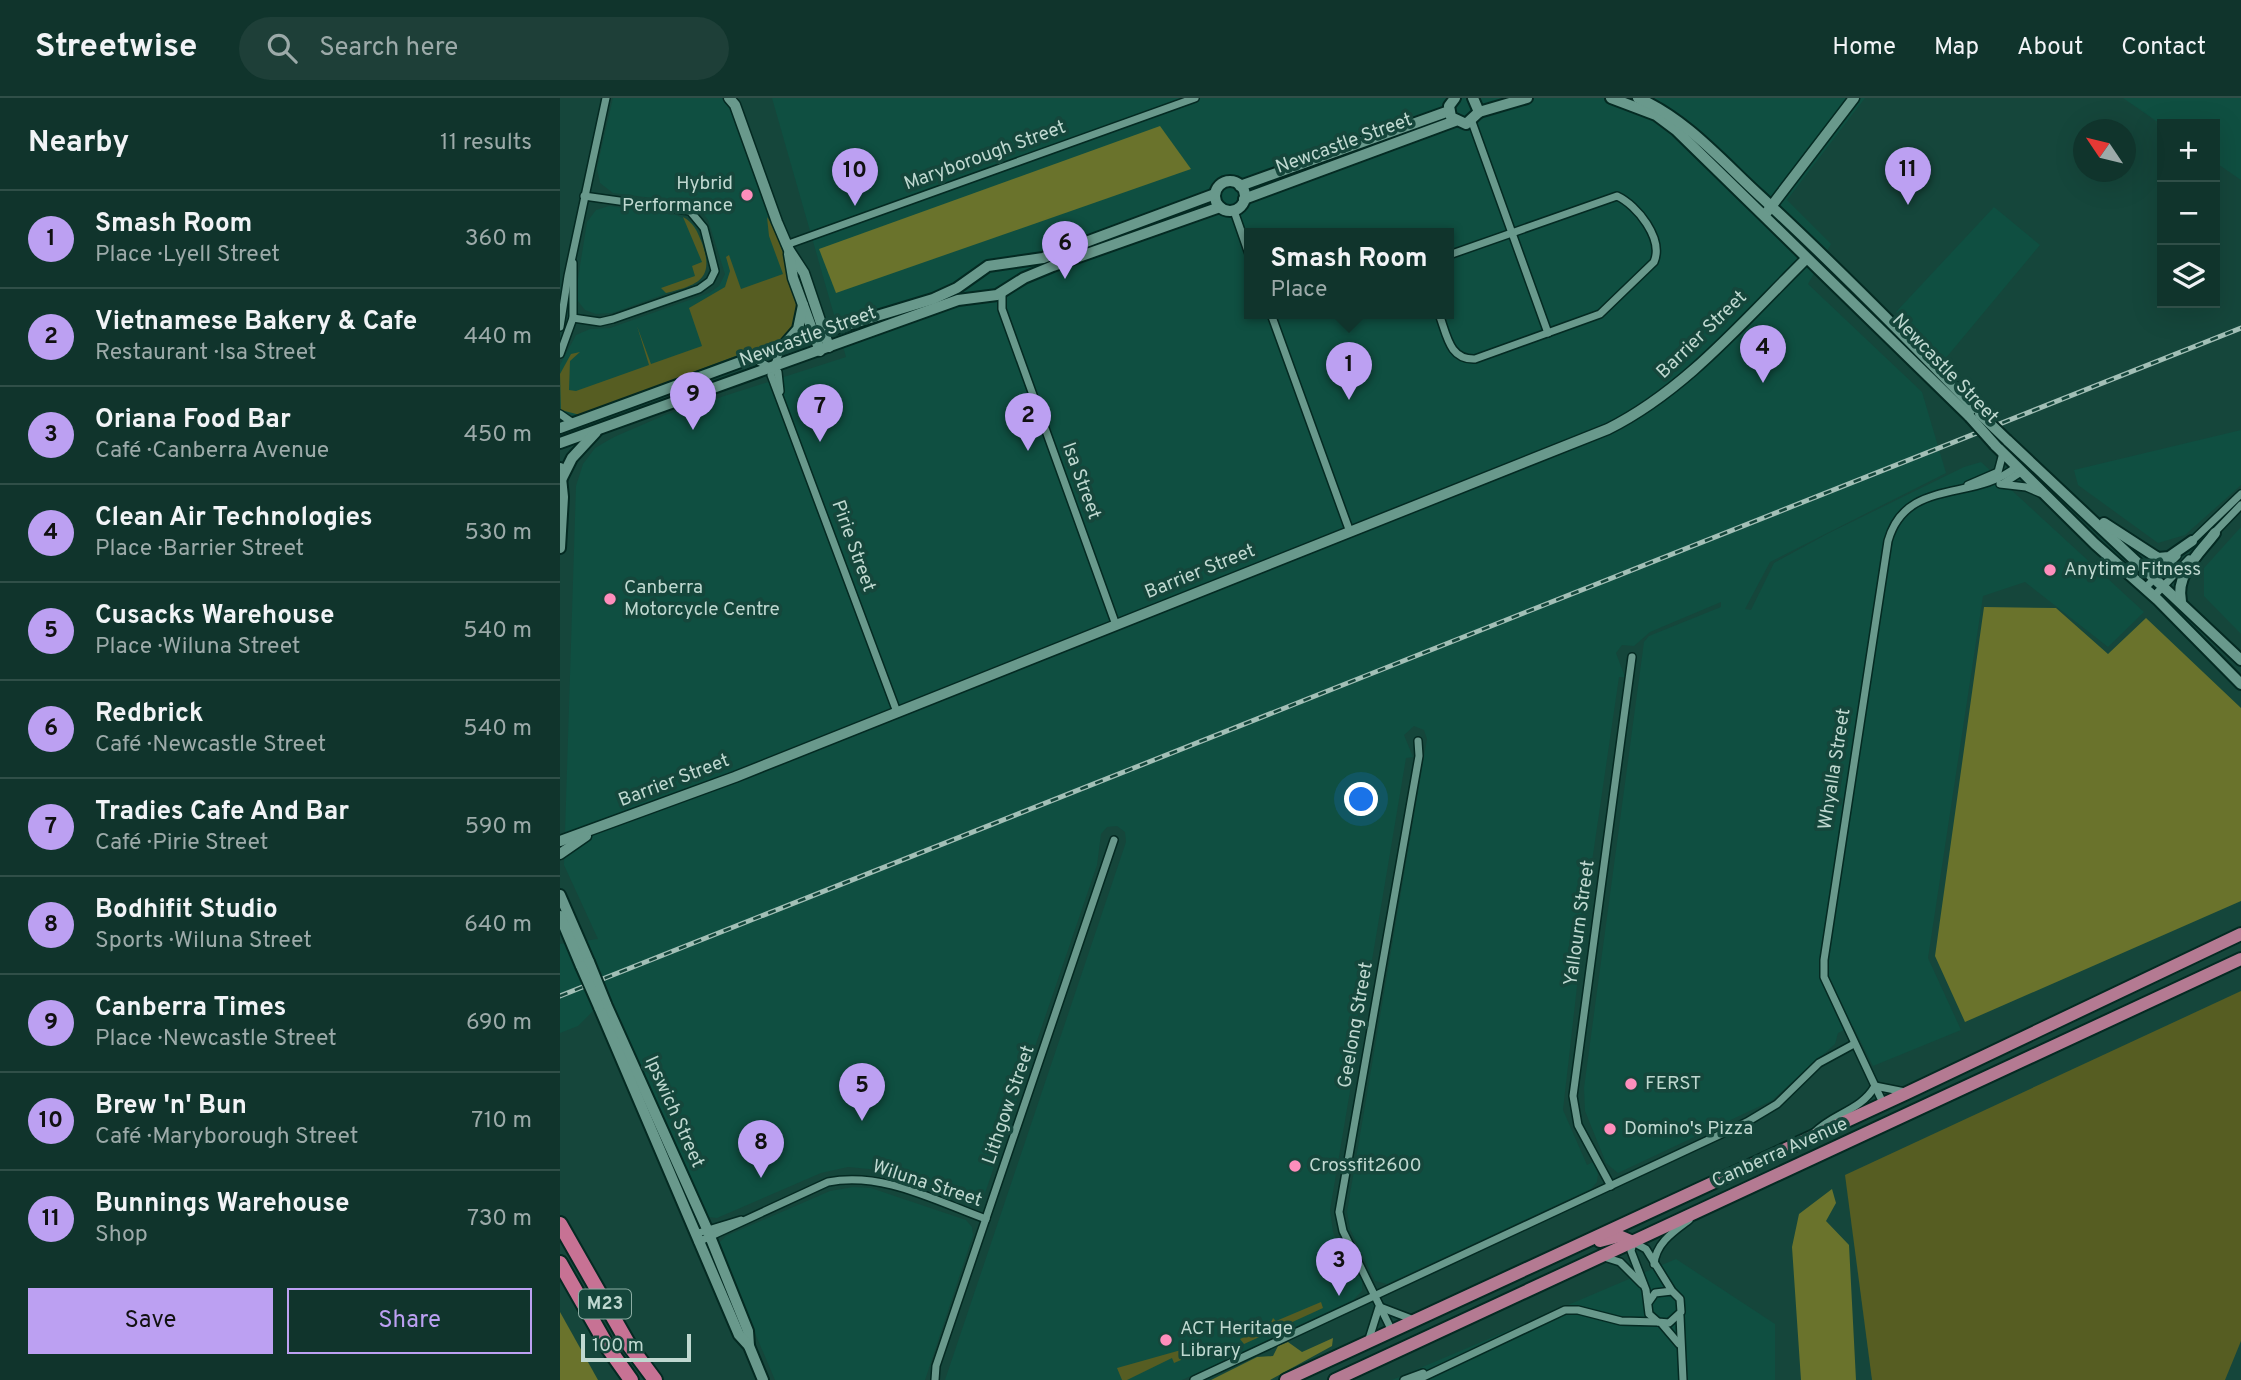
<!DOCTYPE html>
<html lang="en">
<head>
<meta charset="utf-8">
<style>
	:root { --surface:#10342c; --page:#1e3f38; --text:#f1f3f6; --muted:#9caaa9; --line:#304f48; --accent:#bca0f2 }
	body { margin:0; font-family:Overpass,sans-serif; background:var(--page); color:var(--text) }
	.controls { position:absolute; right:21px; top:21px; display:grid; overflow:hidden; border-radius:0px; box-shadow:0 7px 28px #0002 }
	.controls button { width:63px; height:63px; display:grid; place-items:center; padding:0; border:0; border-bottom:2px solid var(--line); background:var(--surface); color:var(--text); font:35px sans-serif }
	.compass { position:absolute; left:1513px; top:21px; width:63px; height:63px; border-radius:50%; background:var(--surface); box-shadow:0 7px 28px #0002; rotate:305deg }
	.scale { position:absolute; left:21px; bottom:18px; width:110px; box-sizing:border-box; padding-left:7px; border:4px solid #bfd8d0; border-top:0; font-size:19px; line-height:24px; white-space:nowrap; color:#bfd8d0; -webkit-text-stroke:5px #15463b; paint-order:stroke }
	.you { position:absolute; left:802px; top:702px; width:24px; height:24px; margin:-18px; border:5px solid #fff; border-radius:50%; background:#1a73e8; box-shadow:0 0 0 10px #1a73e833 }
	.badge { display:grid; place-items:center; width:46px; height:46px; border-radius:50%; background:var(--accent); color:#111; font-size:23px; font-weight:700 }
	.pin { position:absolute; translate:-50% -58px; filter:drop-shadow(0 2px 4px #0008) }
	.pin::after { content:''; position:absolute; top:37px; width:24px; height:21px; background:inherit; clip-path:polygon(0 0,100% 0,50% 100%) }
	.popup { position:absolute; left:684px; top:130px; width:210px; height:91px; box-sizing:border-box; display:grid; place-content:center; border-radius:0px; background:var(--surface); filter:drop-shadow(0 2px 5px #0005); font-size:23px; white-space:nowrap; color:var(--muted) }
	.popup b { font-size:26px; color:var(--text) }
	.popup::after { content:''; position:absolute; left:50%; top:100%; margin-left:-14px; border:14px solid transparent; border-top-color:var(--surface) }
	.list { margin:0; padding:0; list-style:none }
	h2 { display:flex; justify-content:space-between; align-items:center; height:91px; margin:0; padding:0 28px; font-size:30px }
	h2 small { font-size:23px; font-weight:400; color:var(--muted) }
	.list li { display:grid; grid-template-columns:46px 1fr auto; gap:21px; align-items:center; box-sizing:border-box; height:98px; padding:0 28px; border-top:2px solid var(--line) }
	.list b { display:block; font-size:26px; white-space:nowrap }
	.list p { margin:0; font-size:23px; white-space:nowrap; color:var(--muted) }
	.list em { font-size:23px; font-style:normal; color:var(--muted) }
	.actions { display:flex; gap:14px; padding:21px 28px }
	.actions a { flex:1; padding:16px 0; border:2px solid var(--accent); border-radius:0px; text-align:center; font-size:24px; color:var(--accent) }
	.actions .main { background:var(--accent); color:#111 }
	.icon { flex:none; width:38px; height:38px; fill:none; stroke:currentColor; stroke-width:2; stroke-linecap:round; stroke-linejoin:round }
	.map { position:relative; flex:none; width:1681px; height:1282px; overflow:hidden }
	header { display:flex; align-items:center; gap:42px; box-sizing:border-box; height:98px; padding:0 35px; background:var(--surface); border-bottom:2px solid var(--line) }
	header strong { font-size:33px }
	nav { display:flex; gap:38px; margin-inline-start:auto; font-size:24px }
	.search { width:490px; height:63px; background:var(--page); display:flex; align-items:center; gap:18px; box-sizing:border-box; padding:0 24px; border-radius:38px; color:var(--muted); font-size:26px }
	main { display:flex }
	aside { flex:1; background:var(--surface) }
	.map>svg:first-child { display:block }
	.built { fill:#0f4f41; fill-rule:evenodd }
	.green { fill:#565d22 }
	.forest { fill:#6a732c }
	.lines { fill:none; stroke-linecap:round; stroke-linejoin:round }
	.minor-casing { stroke:#042a22; stroke-width:10 }
	.tertiary-casing { stroke:#042a22; stroke-width:13 }
	.secondary-casing { stroke:#042a22; stroke-width:14 }
	.trunk-casing { stroke:#042a22; stroke-width:16 }
	.motorway-casing { stroke:#042a22; stroke-width:18 }
	.minor { stroke:#69998c; stroke-width:7 }
	.tertiary { stroke:#69998c; stroke-width:10 }
	.secondary { stroke:#69998c; stroke-width:10 }
	.trunk { stroke:#b47a92; stroke-width:12 }
	.motorway { stroke:#c77294; stroke-width:14 }
	.rail-casing { stroke:#a2bfb6; stroke-width:5 }
	.rail { stroke:#15463b; stroke-width:2.5; stroke-dasharray:8; stroke-linecap:butt }
	.secondary-bridge-casing { stroke:#042a22; stroke-width:14; stroke-linecap:butt }
	.secondary-bridge { stroke:#69998c; stroke-width:10 }
	.poi-dot { fill:#fe8ebc; stroke:#15463b; stroke-width:2.5 }
	.labels { text-anchor:middle; dominant-baseline:central; stroke-width:7; stroke-linejoin:round; paint-order:stroke }
	.shield { fill:#15463b; stroke:#8caca3; stroke-width:2 }
	.shield-label { font-size:18px; font-weight:bold; fill:#bfd8d0 }
	.street-label { font-size:19px; fill:#bfd8d0; stroke:#15463b }
	.poi-label { font-size:19px; fill:#bfd8d0; stroke:#15463b; text-anchor:start }
</style>
</head>
<body>
<header>
<strong>Streetwise</strong>
<div class="search"><svg class="icon" aria-label="search" viewBox="0 0 24 24"><circle cx="10" cy="10" r="6"/><path d="M15 15l6 6"/></svg>Search here</div>
<nav><a>Home</a><a>Map</a><a>About</a><a>Contact</a></nav>
</header>
<main>
<aside>
<h2>Nearby<small>11 results</small></h2>
<ul class="list">
<li><span class="badge">1</span><div><b>Smash Room</b><p>Place · Lyell Street</p></div><em>360 m</em></li>
<li><span class="badge">2</span><div><b>Vietnamese Bakery &amp; Cafe</b><p>Restaurant · Isa Street</p></div><em>440 m</em></li>
<li><span class="badge">3</span><div><b>Oriana Food Bar</b><p>Café · Canberra Avenue</p></div><em>450 m</em></li>
<li><span class="badge">4</span><div><b>Clean Air Technologies</b><p>Place · Barrier Street</p></div><em>530 m</em></li>
<li><span class="badge">5</span><div><b>Cusacks Warehouse</b><p>Place · Wiluna Street</p></div><em>540 m</em></li>
<li><span class="badge">6</span><div><b>Redbrick</b><p>Café · Newcastle Street</p></div><em>540 m</em></li>
<li><span class="badge">7</span><div><b>Tradies Cafe And Bar</b><p>Café · Pirie Street</p></div><em>590 m</em></li>
<li><span class="badge">8</span><div><b>Bodhifit Studio</b><p>Sports · Wiluna Street</p></div><em>640 m</em></li>
<li><span class="badge">9</span><div><b>Canberra Times</b><p>Place · Newcastle Street</p></div><em>690 m</em></li>
<li><span class="badge">10</span><div><b>Brew 'n' Bun</b><p>Café · Maryborough Street</p></div><em>710 m</em></li>
<li><span class="badge">11</span><div><b>Bunnings Warehouse</b><p>Shop</p></div><em>730 m</em></li>
</ul>
<div class="actions"><a class="main">Save</a><a>Share</a></div>
</aside>
<div class="map">
<svg width="1681" height="1282" viewBox="0 0 1681 1282">
	<rect width="100%" height="100%" fill="#15463b"/>
	<g class="built">
		<polygon points="53,0 166,0 217,142 234,200 220,242 115,283 14,318 0,311 0,267 16,237 30,231 50,230 149,195 159,188 165,176 148,122 139,110 124,104 53,95 40,85 37,70"/>
		<path d="M212,0H1305L1227,102L1271,146L1248,186L1362,294L1386,375L1210,464L1185,511L1191,512L1214,465L1267,436L1404,369L1421,364L1584,514L1548,549L1465,484L1423,498L1368,860L1401,932L1313,968L1293,928L1278,935L1275,946L1211,1003L1058,1075L1046,1065L1025,1013L1024,990L1084,544L1089,538L1161,509V504L1090,534L1074,548L1062,547L1056,555L1065,579H1059L1028,791L1003,1012L1027,1067L1033,1064L1038,1076L1037,1084L1031,1091L827,1186L815,1183L790,1131L787,1114L867,641L864,632L854,628L844,637L853,659L846,660L770,1112L773,1134L794,1180L800,1177L802,1181V1193L793,1202L622,1282H385L566,744L565,734L557,728L547,729L541,736L537,767L423,1101L412,1103L319,1072L288,1069L261,1075L157,1120L148,1119L50,905L34,912L18,928L0,935V846L38,841L4,767L16,388L23,366L35,350L54,339L105,317L286,259ZM689,136H889V216H689Z"/>
		<polygon points="1563,0 1681,0 1681,82 1655,64 1655,26 1602,27"/>
		<polygon points="49,108 116,117 130,123 137,132 147,161 143,178 133,186 52,215 36,216 25,212 17,202 16,193 27,124 36,112"/>
		<polygon points="1434,109 1480,147 1385,261 1336,214"/>
		<polygon points="1681,332 1681,387 1625,437 1598,445 1518,387 1514,372"/>
		<polygon points="1681,429 1681,536 1644,498 1644,470"/>
		<polygon points="293,1089 311,1090 406,1122 412,1129 413,1137 365,1282 215,1282 160,1153 160,1144 166,1138 270,1093"/>
		<polygon points="1116,1161 1215,1226 1215,1282 832,1282"/>
	</g>
	<g class="green">
		<path d="M123,119C134,125 137,133 142,145C155,181 138,187 106,195L101,190L135,178L132,168L142,164Z"/>
		<path d="M207,119C219,134 241,206 236,225C234,231 230,234 226,239L20,317L1,312L0,276L11,256L20,254L10,263L9,292L16,293L89,267L77,228L91,266L142,248L129,210L165,189L170,173L166,159L169,157L181,191L223,176L209,138Z"/>
		<polygon points="1681,893 1681,1243 1665,1282 1312,1282 1285,1077"/>
		<polygon points="761,1204 763,1210 684,1246 680,1241 710,1227 713,1220 716,1223"/>
		<polygon points="621,1252 621,1262 614,1265 612,1260 567,1282 562,1282 557,1270"/>
	</g>
	<g class="forest">
		<polygon points="600,28 631,71 276,195 259,151"/>
		<polygon points="1424,509 1496,510 1548,556 1586,520 1681,610 1681,803 1405,924 1375,858"/>
		<polygon points="1272,1091 1276,1105 1266,1123 1289,1147 1296,1282 1241,1282 1232,1149 1239,1116"/>
		<polygon points="0,1214 38,1282 0,1282"/>
		<polygon points="773,1240 772,1248 710,1282 651,1282 697,1259 713,1258 718,1248 728,1244 742,1254"/>
	</g>
	<g class="lines">
		<g class="minor-casing">
			<g id="minor">
				<polyline points="912,24 988,235"/>
				<polyline points="674,113 689,156"/>
				<polyline points="226,147 635,0"/>
				<polyline points="442,195 442,211 556,527"/>
				<polyline points="711,216 790,434"/>
				<path d="M879,216C887,237 889,262 915,261L1040,216L1094,164C1104,141 1077,107 1057,98L889,157"/>
				<polyline points="13,220 40,224 53,221 139,191 150,183 155,173 144,130 130,113 24,98"/>
				<polyline points="0,229 8,178 46,0"/>
				<polyline points="221,250 211,277 337,614"/>
				<polyline points="0,256 13,220 13,165"/>
				<polyline points="193,260 218,274 220,293"/>
				<polyline points="0,316 13,325"/>
				<polyline points="1444,385 1461,374"/>
				<polyline points="1440,386 1466,389 1480,395"/>
				<polyline points="1408,387 1438,374 1443,355"/>
				<polyline points="1652,437 1681,407"/>
				<polyline points="1630,445 1681,396"/>
				<polyline points="1585,490 1617,458"/>
				<polyline points="1594,498 1629,461"/>
				<polyline points="1315,988 1345,994"/>
				<path d="M1323,1005L1264,879V862L1328,443C1346,379 1414,404 1456,369"/>
				<path d="M1254,1035C1273,1015 1301,1013 1315,988"/>
				<polyline points="1051,1088 1018,1027 1013,998 1072,559"/>
				<polyline points="135,1136 181,1122"/>
				<path d="M138,1144L268,1084C322,1073 376,1103 426,1121"/>
				<polyline points="1044,1159 1060,1164 1082,1186"/>
				<path d="M1094,1166C1096,1145 1113,1134 1129,1122"/>
				<polyline points="1088,1205 1095,1195 1112,1193 1120,1201 1121,1214 1109,1225 1098,1224 1089,1216 1086,1192 1071,1153 1073,1144 1086,1151 1112,1193"/>
				<polyline points="820,1209 854,1222"/>
				<polyline points="1120,1218 1123,1282"/>
				<polyline points="1102,1226 1119,1246"/>
				<polyline points="832,1233 783,1133 779,1114 859,658 858,643"/>
				<polyline points="808,1244 819,1209"/>
				<polyline points="375,1282 376,1268 554,742"/>
				<polyline points="634,1282 1187,1024 1217,1006 1259,965 1294,946"/>
				<polyline points="844,1282 863,1275"/>
				<polyline points="857,1282 1005,1212 1018,1212 1061,1223 1098,1224"/>
			</g>
		</g>
		<g class="tertiary-casing">
			<g id="tertiary">
				<polyline points="169,0 175,7 217,124 229,152 244,175 269,249"/>
				<polyline points="1207,114 1294,0"/>
				<polyline points="229,156 233,180 260,253"/>
				<path d="M0,743L175,679L1048,331C1126,292 1184,222 1246,161"/>
				<polyline points="0,756 26,738"/>
			</g>
		</g>
		<g class="secondary-casing">
			<g id="secondary">
				<polyline points="895,0 889,8 891,19 906,26 919,14 913,0"/>
				<polyline points="1051,0 1096,17 1116,32 1410,319"/>
				<path d="M1078,0C1126,21 1161,62 1199,97C1275,167 1348,241 1420,316"/>
				<polyline points="919,14 967,0"/>
				<circle cx="670" cy="98" r="15"/>
				<polyline points="680,88 889,13"/>
				<polyline points="684,101 895,23"/>
				<polyline points="225,246 238,231 243,207"/>
				<polyline points="0,330 254,237 373,201 397,190 428,168 483,160 655,96"/>
				<polyline points="1447,342 1681,562"/>
				<polyline points="0,345 398,202 437,197 464,180 493,168 660,109"/>
				<polyline points="1435,347 1535,446 1598,502 1681,586"/>
				<polyline points="0,370 3,399 0,450"/>
				<polyline points="2,380 12,360 36,334"/>
				<polyline points="1544,425 1598,460 1609,459 1632,443"/>
				<path d="M1621,503C1615,476 1640,455 1655,435"/>
				<polyline points="0,797 29,864"/>
				<polyline points="0,818 21,868"/>
				<polyline points="46,906 147,1131 188,1233 189,1248"/>
				<polyline points="39,909 179,1237 189,1248 203,1282"/>
			</g>
		</g>
		<g class="trunk-casing">
			<g id="trunk">
				<polyline points="1040,1143 1059,1138 1073,1144"/>
				<polyline points="726,1282 1347,995 1681,836"/>
				<polyline points="775,1282 1681,861"/>
			</g>
		</g>
		<g class="motorway-casing">
			<g id="motorway">
				<polyline points="0,1126 69,1247 95,1282"/>
				<polyline points="0,1165 49,1251 71,1282"/>
			</g>
		</g>
		<use href="#minor" class="minor"/>
		<use href="#tertiary" class="tertiary"/>
		<use href="#secondary" class="secondary"/>
		<use href="#trunk" class="trunk"/>
		<use href="#motorway" class="motorway"/>
		<g class="rail-casing">
			<polyline id="rail" points="0,898 1681,230"/>
		</g>
		<use href="#rail" class="rail"/>
		<g class="secondary-bridge-casing">
			<g id="secondary-bridge">
				<polyline points="1420,316 1447,342"/>
				<polyline points="1410,319 1435,347"/>
				<polyline points="29,864 46,906"/>
				<polyline points="21,868 39,909"/>
			</g>
		</g>
		<use href="#secondary-bridge" class="secondary-bridge"/>
	</g>
	<g class="poi-dot">
		<circle cx="187" cy="97" r="7"/>
		<circle cx="1490" cy="472" r="7"/>
		<circle cx="50" cy="501" r="7"/>
		<circle cx="1071" cy="986" r="7"/>
		<circle cx="1050" cy="1031" r="7"/>
		<circle cx="735" cy="1068" r="7"/>
		<circle cx="606" cy="1242" r="7"/>
	</g>
	<g class="labels">
		<rect class="shield" x="19" y="1191.5" width="52" height="29" rx="5"/>
		<g class="shield-label">
			<text x="45" y="1206">M23</text>
		</g>
		<g class="street-label">
			<text transform="translate(784 46) rotate(-20)">Newcastle Street</text>
			<text transform="translate(425 58) rotate(-20)">Maryborough Street</text>
			<text transform="translate(1142 237) rotate(-44)">Barrier Street</text>
			<text transform="translate(248 239) rotate(-20)">Newcastle Street</text>
			<text transform="translate(1385 271) rotate(46)">Newcastle Street</text>
			<text transform="translate(521 383) rotate(70)">Isa Street</text>
			<text transform="translate(293 448) rotate(70)">Pirie Street</text>
			<text transform="translate(640 474) rotate(-22)">Barrier Street</text>
			<text transform="translate(1275 671) rotate(-81)">Whyalla Street</text>
			<text transform="translate(114 683) rotate(-21)">Barrier Street</text>
			<text transform="translate(1020 825) rotate(-82)">Yallourn Street</text>
			<text transform="translate(796 927) rotate(-80)">Geelong Street</text>
			<text transform="translate(449 1007) rotate(-71)">Lithgow Street</text>
			<text transform="translate(114 1014) rotate(66)">Ipswich Street</text>
			<text transform="translate(1220 1055) rotate(-24)">Canberra Avenue</text>
			<text transform="translate(367 1086) rotate(18)">Wiluna Street</text>
		</g>
		<g class="poi-label">
			<text x="173" y="86" text-anchor="end">Hybrid<tspan x="173" dy="22">Performance</tspan></text>
			<text x="1504" y="472">Anytime Fitness</text>
			<text x="64" y="490">Canberra<tspan x="64" dy="22">Motorcycle Centre</tspan></text>
			<text x="1085" y="986">FERST</text>
			<text x="1064" y="1031">Domino's Pizza</text>
			<text x="749" y="1068">Crossfit2600</text>
			<text x="620" y="1231">ACT Heritage<tspan x="620" dy="22">Library</tspan></text>
		</g>
	</g>
</svg>
<div class="controls">
<button>+</button>
<button>−</button>
<button><svg class="icon" aria-label="layers" viewBox="0 0 24 24"><path d="M12 4l9 5-9 5-9-5zM3 14l9 5 9-5"/></svg></button>
</div>
<svg class="compass" viewBox="-18 -18 36 36"><path d="M0-13l5 13h-10z" fill="#e53935"/><path d="M0 13l5-13h-10z" fill="#9caaa9"/></svg>
<div class="scale">100 m</div>
<div class="you"></div>
<div class="pin badge" style="left:789px;top:302px">1</div>
<div class="popup"><b>Smash Room</b>Place</div>
<div class="pin badge" style="left:468px;top:353px">2</div>
<div class="pin badge" style="left:779px;top:1198px">3</div>
<div class="pin badge" style="left:1203px;top:285px">4</div>
<div class="pin badge" style="left:302px;top:1023px">5</div>
<div class="pin badge" style="left:505px;top:181px">6</div>
<div class="pin badge" style="left:260px;top:344px">7</div>
<div class="pin badge" style="left:201px;top:1080px">8</div>
<div class="pin badge" style="left:133px;top:332px">9</div>
<div class="pin badge" style="left:295px;top:108px">10</div>
<div class="pin badge" style="left:1348px;top:107px">11</div>
</div>
</main>
</body>
</html>
